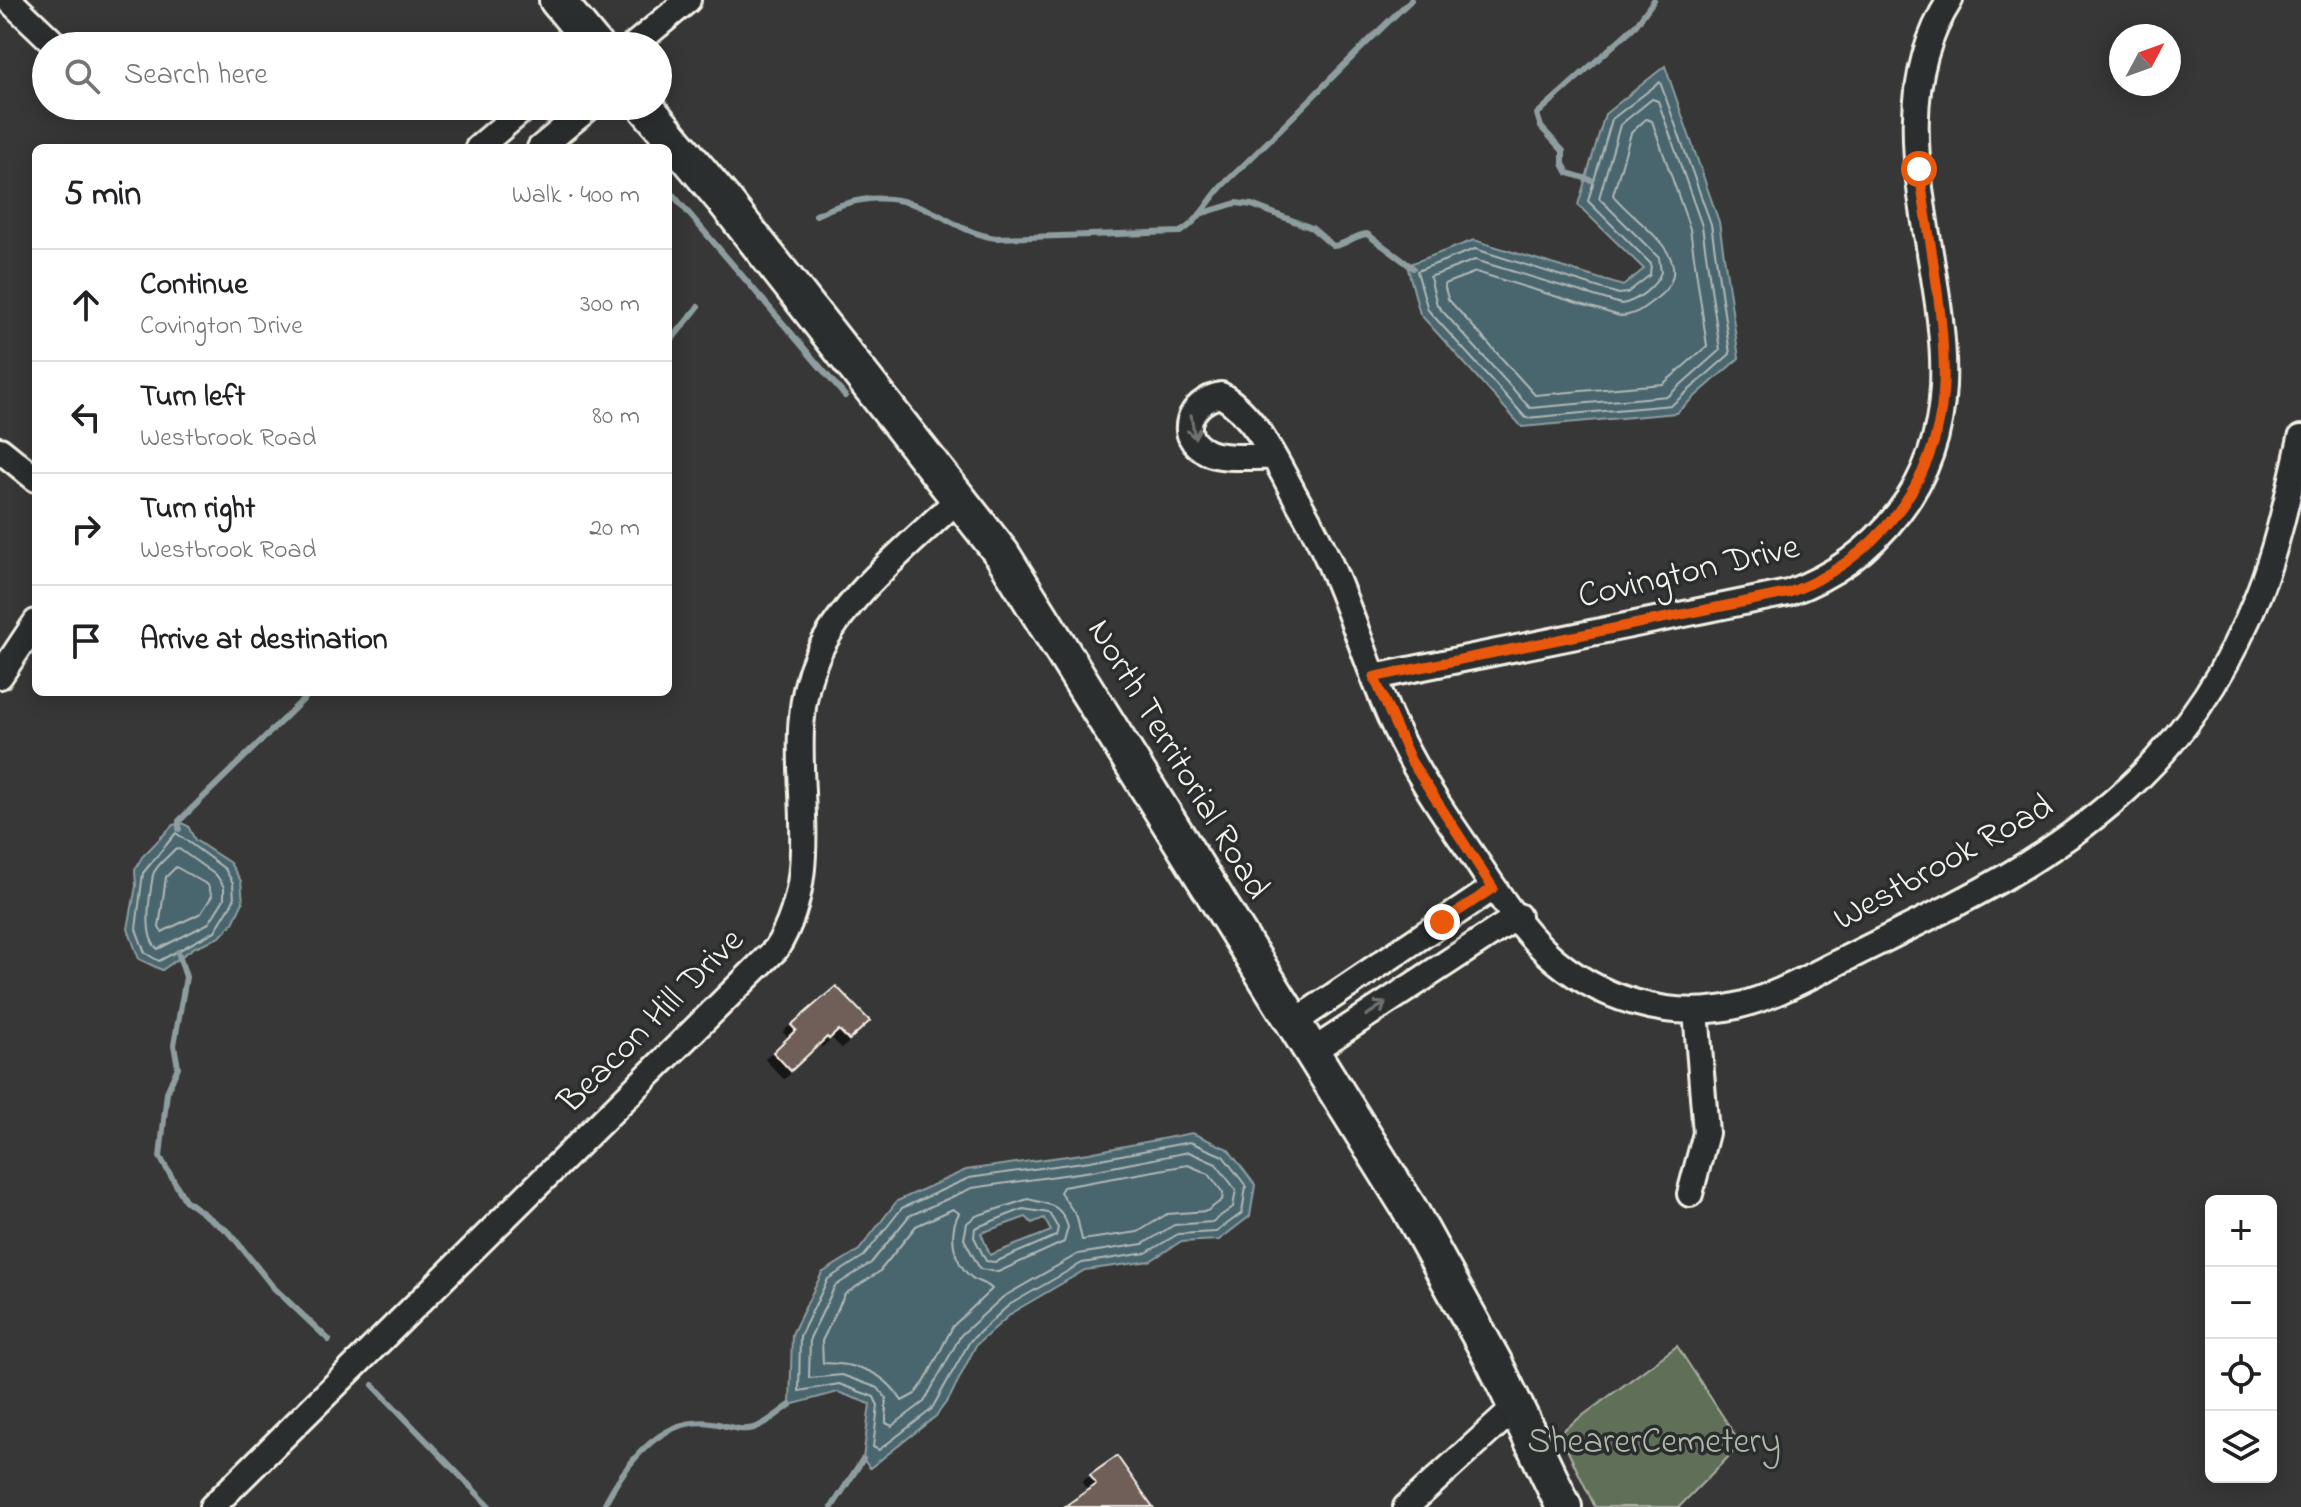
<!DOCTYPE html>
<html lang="en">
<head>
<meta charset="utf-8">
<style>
	:root { --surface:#fff; --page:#f2f2f2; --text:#202124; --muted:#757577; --line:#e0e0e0 }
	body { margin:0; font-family:"Indie Flower",sans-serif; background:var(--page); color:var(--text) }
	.controls { position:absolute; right:24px; bottom:24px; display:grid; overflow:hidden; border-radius:12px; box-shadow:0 4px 20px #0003 }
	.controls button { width:72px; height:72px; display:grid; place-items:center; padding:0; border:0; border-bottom:2px solid var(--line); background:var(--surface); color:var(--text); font:40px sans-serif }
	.compass { position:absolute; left:2109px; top:24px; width:72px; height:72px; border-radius:50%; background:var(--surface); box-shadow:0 4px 20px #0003; rotate:49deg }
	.stop { position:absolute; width:24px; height:24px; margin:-18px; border:6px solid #ea580c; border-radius:50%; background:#fff }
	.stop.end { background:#ea580c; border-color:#fff; box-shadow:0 2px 8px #0008 }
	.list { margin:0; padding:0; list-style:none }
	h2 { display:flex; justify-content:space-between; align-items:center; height:104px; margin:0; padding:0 32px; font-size:34px }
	h2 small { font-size:26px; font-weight:400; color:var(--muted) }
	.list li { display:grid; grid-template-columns:52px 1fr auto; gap:24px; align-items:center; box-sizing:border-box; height:112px; padding:0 32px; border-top:2px solid var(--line) }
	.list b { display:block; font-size:30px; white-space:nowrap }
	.list p { margin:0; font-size:26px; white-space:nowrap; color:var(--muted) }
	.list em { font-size:26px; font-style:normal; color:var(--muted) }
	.icon { flex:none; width:44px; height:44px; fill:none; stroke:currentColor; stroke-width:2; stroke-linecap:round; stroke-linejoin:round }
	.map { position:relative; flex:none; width:2301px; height:1507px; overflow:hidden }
	.search { position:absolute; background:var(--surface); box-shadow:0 4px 20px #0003; left:32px; top:32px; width:640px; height:88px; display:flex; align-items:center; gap:20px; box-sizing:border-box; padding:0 28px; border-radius:44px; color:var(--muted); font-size:30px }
	.panel { position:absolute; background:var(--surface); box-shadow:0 4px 20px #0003; left:32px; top:144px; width:640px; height:552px; border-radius:12px }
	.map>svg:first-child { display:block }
	.green { fill:#607058; stroke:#aab0a0; stroke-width:2 }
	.water { fill:#4a656e; stroke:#8e9d9f; stroke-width:2; fill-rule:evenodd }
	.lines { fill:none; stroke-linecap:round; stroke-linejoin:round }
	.shore { stroke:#b0b9b7; stroke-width:2 }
	.stream { stroke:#8e9d9f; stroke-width:6 }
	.building { fill:#705f59; stroke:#f4f1e8; stroke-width:2; filter:url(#shadow) }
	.street-casing { stroke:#f4f1e8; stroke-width:30 }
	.secondary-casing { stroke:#f4f1e8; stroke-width:40 }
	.street { stroke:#2a2d2e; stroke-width:24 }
	.secondary { stroke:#2a2d2e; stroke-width:34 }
	.oneway { stroke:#71726f }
	.route { stroke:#ea580c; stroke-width:10 }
	.labels { text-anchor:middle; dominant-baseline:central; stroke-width:7; stroke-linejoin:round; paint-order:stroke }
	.street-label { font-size:36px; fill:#f4f1e8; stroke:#2a2d2e }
	.park-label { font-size:36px; fill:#b1b7a7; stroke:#2a2d2e }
</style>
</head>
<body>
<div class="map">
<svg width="2301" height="1507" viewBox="0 0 2301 1507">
	<defs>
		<filter id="shadow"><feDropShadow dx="-7" dy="7" stdDeviation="0" flood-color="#0009"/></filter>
	</defs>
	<rect width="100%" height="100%" fill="#383737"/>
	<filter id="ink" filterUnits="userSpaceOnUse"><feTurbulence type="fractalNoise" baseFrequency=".0125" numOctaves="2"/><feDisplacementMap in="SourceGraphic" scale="16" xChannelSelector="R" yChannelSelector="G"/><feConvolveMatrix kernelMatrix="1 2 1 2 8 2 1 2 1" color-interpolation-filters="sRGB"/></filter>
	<g filter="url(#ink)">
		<polygon class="green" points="1677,1346 1741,1444 1679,1507 1595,1507 1559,1433"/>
		<g class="water">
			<polygon points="1665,66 1719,222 1739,358 1676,413 1522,427 1420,314 1407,265 1474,240 1623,286 1644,269 1578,205 1605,114"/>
			<polygon points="181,823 188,826 195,840 230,863 241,881 243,902 233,923 220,937 195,947 162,970 139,959 128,929 136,886 135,870 142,857 173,825"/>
			<path d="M1192,1133L1228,1149L1255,1185L1250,1216L1219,1240L1180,1242L1150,1261L1085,1270L1013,1312L976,1345L950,1397L936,1416L870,1468L863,1459L870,1404L838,1392L790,1405L792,1334L822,1273L859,1250L897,1201L966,1170L1089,1153ZM1026,1217L1032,1223L1044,1218L1051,1231L990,1255L981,1233Z"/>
		</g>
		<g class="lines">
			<g class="shore">
				<polygon points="1660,82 1711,224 1730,354 1672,405 1526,418 1428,310 1417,271 1475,249 1619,294 1627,293 1650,275 1651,264 1588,201 1612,119"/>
				<path d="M1652,99L1658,101L1702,226L1720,350L1668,396L1530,408L1437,305L1430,277L1475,260L1621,304C1636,302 1656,287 1661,272L1659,258L1599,198L1620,125Z"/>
				<path d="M1646,119L1652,121L1690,229L1707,346L1663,384L1535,395L1448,299L1444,284L1476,272L1620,316C1636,316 1646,306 1658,297C1704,260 1634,223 1613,195L1631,133Z"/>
				<polygon points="176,833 225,869 233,883 234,900 215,931 159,961 145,953 136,929 143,873"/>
				<path d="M179,849L217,876L224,887V899L209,923L158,949C142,938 150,893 153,875C155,866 168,857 174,850Z"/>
				<polygon points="176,867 208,885 212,896 201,913 162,932 159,928 166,877"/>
				<polygon points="1190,1142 1223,1156 1246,1186 1242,1213 1216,1232 1178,1234 1146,1253 1082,1263 1009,1305 970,1341 931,1410 879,1450 873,1447 878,1406 874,1397 839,1384 799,1391 800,1336 828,1279 864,1256 902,1208 969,1178 1090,1161"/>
				<polygon points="1189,1152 1216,1164 1236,1190 1233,1207 1212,1222 1174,1225 1143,1244 1078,1254 1003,1297 961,1335 924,1402 892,1426 886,1423 886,1398 878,1388 842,1375 809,1378 810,1338 835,1286 871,1263 909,1216 972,1188 1092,1171"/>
				<polygon points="1188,1165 1209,1174 1223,1193 1222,1200 1207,1211 1167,1214 1138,1232 1082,1240 1077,1217 1060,1192 1063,1187"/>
				<path d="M1028,1199C1049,1205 1060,1202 1068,1227L1064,1242L998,1272L980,1269L964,1239L967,1223L976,1216Z"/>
				<path d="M953,1209L959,1213C948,1233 953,1262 971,1277C978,1283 987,1283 992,1289L953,1326L925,1381L915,1394L902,1401C883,1370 857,1364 823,1363L822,1341L845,1294L879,1272L916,1226Z"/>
				<polygon points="1023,1209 1049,1213 1058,1228 1056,1236 995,1262 986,1261 974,1237 975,1228"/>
			</g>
			<g class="stream">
				<polyline points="1591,180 1568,173 1563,164 1563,151 1541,127 1537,114 1636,25 1654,0"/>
				<polyline points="668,189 845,396"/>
				<path d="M1200,214L1236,203L1252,205L1312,228L1333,246C1346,245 1354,235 1367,234L1413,268"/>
				<path d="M816,215C860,194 896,192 939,215C958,226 975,235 996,238L1180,232C1200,222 1209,198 1225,183C1289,123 1347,60 1411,0"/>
				<polyline points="668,344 698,307"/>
				<polyline points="179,829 179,821 311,692"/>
				<polyline points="178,952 186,977 174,1045 178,1067 167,1092 160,1157 185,1200 230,1233 273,1287 329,1340"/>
				<polyline points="373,1385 490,1507"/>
				<path d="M603,1507C624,1466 660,1416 712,1423C727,1425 739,1432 754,1428C767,1424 778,1413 790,1405"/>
				<polyline points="832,1507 863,1459"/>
			</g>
		</g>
		<g class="building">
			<polygon points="836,986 870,1021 849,1040 839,1030 829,1039 827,1037 791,1071 773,1052 796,1030 791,1025"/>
			<polygon points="1117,1456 1153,1507 1064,1507 1096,1484 1090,1475"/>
		</g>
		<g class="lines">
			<g class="street-casing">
				<g id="street">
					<polyline points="9,0 57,46"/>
					<polyline points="633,46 688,0"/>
					<polyline points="478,148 527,106"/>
					<polyline points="540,148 591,106"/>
					<polyline points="0,450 36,479"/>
					<path d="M1271,457C1253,456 1223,460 1207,452C1175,437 1189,401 1221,395C1260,418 1281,473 1304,512C1342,578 1360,648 1390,717C1411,765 1439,807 1469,850C1492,884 1515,923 1546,952C1596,999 1669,1021 1736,1006C1773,997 1805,979 1839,962C1877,943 1916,924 1954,905C2097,832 2197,748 2258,595C2278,545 2289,491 2301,438"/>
					<polyline points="0,676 36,622"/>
					<path d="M1374,677L1788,593C1834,576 1869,551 1899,512C2018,358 1848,159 1950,0"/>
					<polyline points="1293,1023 1493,888"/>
					<polyline points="1311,1052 1518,916"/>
					<polyline points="1690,1194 1706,1133 1696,1011"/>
					<path d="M212,1507L776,949C834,856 775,750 817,656C844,596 912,544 959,498"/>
					<polyline points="1406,1507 1516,1407"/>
				</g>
			</g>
			<g class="secondary-casing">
				<g id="secondary">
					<polyline points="557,0 595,46"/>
					<polyline points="645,106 723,199 1002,554 1409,1208 1494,1362 1564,1507"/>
				</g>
			</g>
			<use href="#street" class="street"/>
			<use href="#secondary" class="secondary"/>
		</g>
		<defs><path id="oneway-shaft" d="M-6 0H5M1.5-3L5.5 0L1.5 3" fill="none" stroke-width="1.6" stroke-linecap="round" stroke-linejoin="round" transform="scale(2)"/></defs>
		<g class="oneway">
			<use href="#oneway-shaft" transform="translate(1193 427) rotate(81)"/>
			<use href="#oneway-shaft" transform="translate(1376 1009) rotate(-33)"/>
		</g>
	</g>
	<g class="lines" filter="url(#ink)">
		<path class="route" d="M1442,922L1493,888L1411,761L1374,677L1788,593C1873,561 1936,486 1943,393C1948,328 1928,236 1919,169"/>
	</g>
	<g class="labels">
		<g class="street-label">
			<text transform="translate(1689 573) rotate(-13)">Covington Drive</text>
			<text transform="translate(1177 760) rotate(59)">North Territorial Road</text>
			<text transform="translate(1944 864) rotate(-29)">Westbrook Road</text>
			<text transform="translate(652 1022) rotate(-45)">Beacon Hill Drive</text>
		</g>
		<g class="park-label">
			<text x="1654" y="1443">ShearerCemetery</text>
		</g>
	</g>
</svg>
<div class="controls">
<button>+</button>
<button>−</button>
<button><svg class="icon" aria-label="locate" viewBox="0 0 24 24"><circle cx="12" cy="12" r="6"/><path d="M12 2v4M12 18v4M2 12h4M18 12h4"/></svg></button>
<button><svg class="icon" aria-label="layers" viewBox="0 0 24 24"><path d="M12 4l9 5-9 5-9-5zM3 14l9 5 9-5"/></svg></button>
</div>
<svg class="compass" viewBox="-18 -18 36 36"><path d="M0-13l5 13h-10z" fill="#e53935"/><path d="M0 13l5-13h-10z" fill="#757577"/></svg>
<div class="stop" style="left:1919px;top:169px"></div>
<div class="stop end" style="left:1442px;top:922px"></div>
<div class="search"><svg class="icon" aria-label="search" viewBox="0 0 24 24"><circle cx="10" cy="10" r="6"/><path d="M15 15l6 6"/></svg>Search here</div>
<section class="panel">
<h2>5 min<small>Walk · 400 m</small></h2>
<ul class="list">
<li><svg class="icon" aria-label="ahead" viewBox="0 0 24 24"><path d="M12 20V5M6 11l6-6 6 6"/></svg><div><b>Continue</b><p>Covington Drive</p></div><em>300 m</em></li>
<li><svg class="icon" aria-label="left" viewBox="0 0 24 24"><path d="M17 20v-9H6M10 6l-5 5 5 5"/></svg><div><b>Turn left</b><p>Westbrook Road</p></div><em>80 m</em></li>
<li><svg class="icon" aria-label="right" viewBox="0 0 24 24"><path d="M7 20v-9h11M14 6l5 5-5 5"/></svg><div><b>Turn right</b><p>Westbrook Road</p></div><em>20 m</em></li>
<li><svg class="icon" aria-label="arrive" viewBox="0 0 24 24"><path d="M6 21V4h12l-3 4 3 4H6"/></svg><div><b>Arrive at destination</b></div></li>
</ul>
</section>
</div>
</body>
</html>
